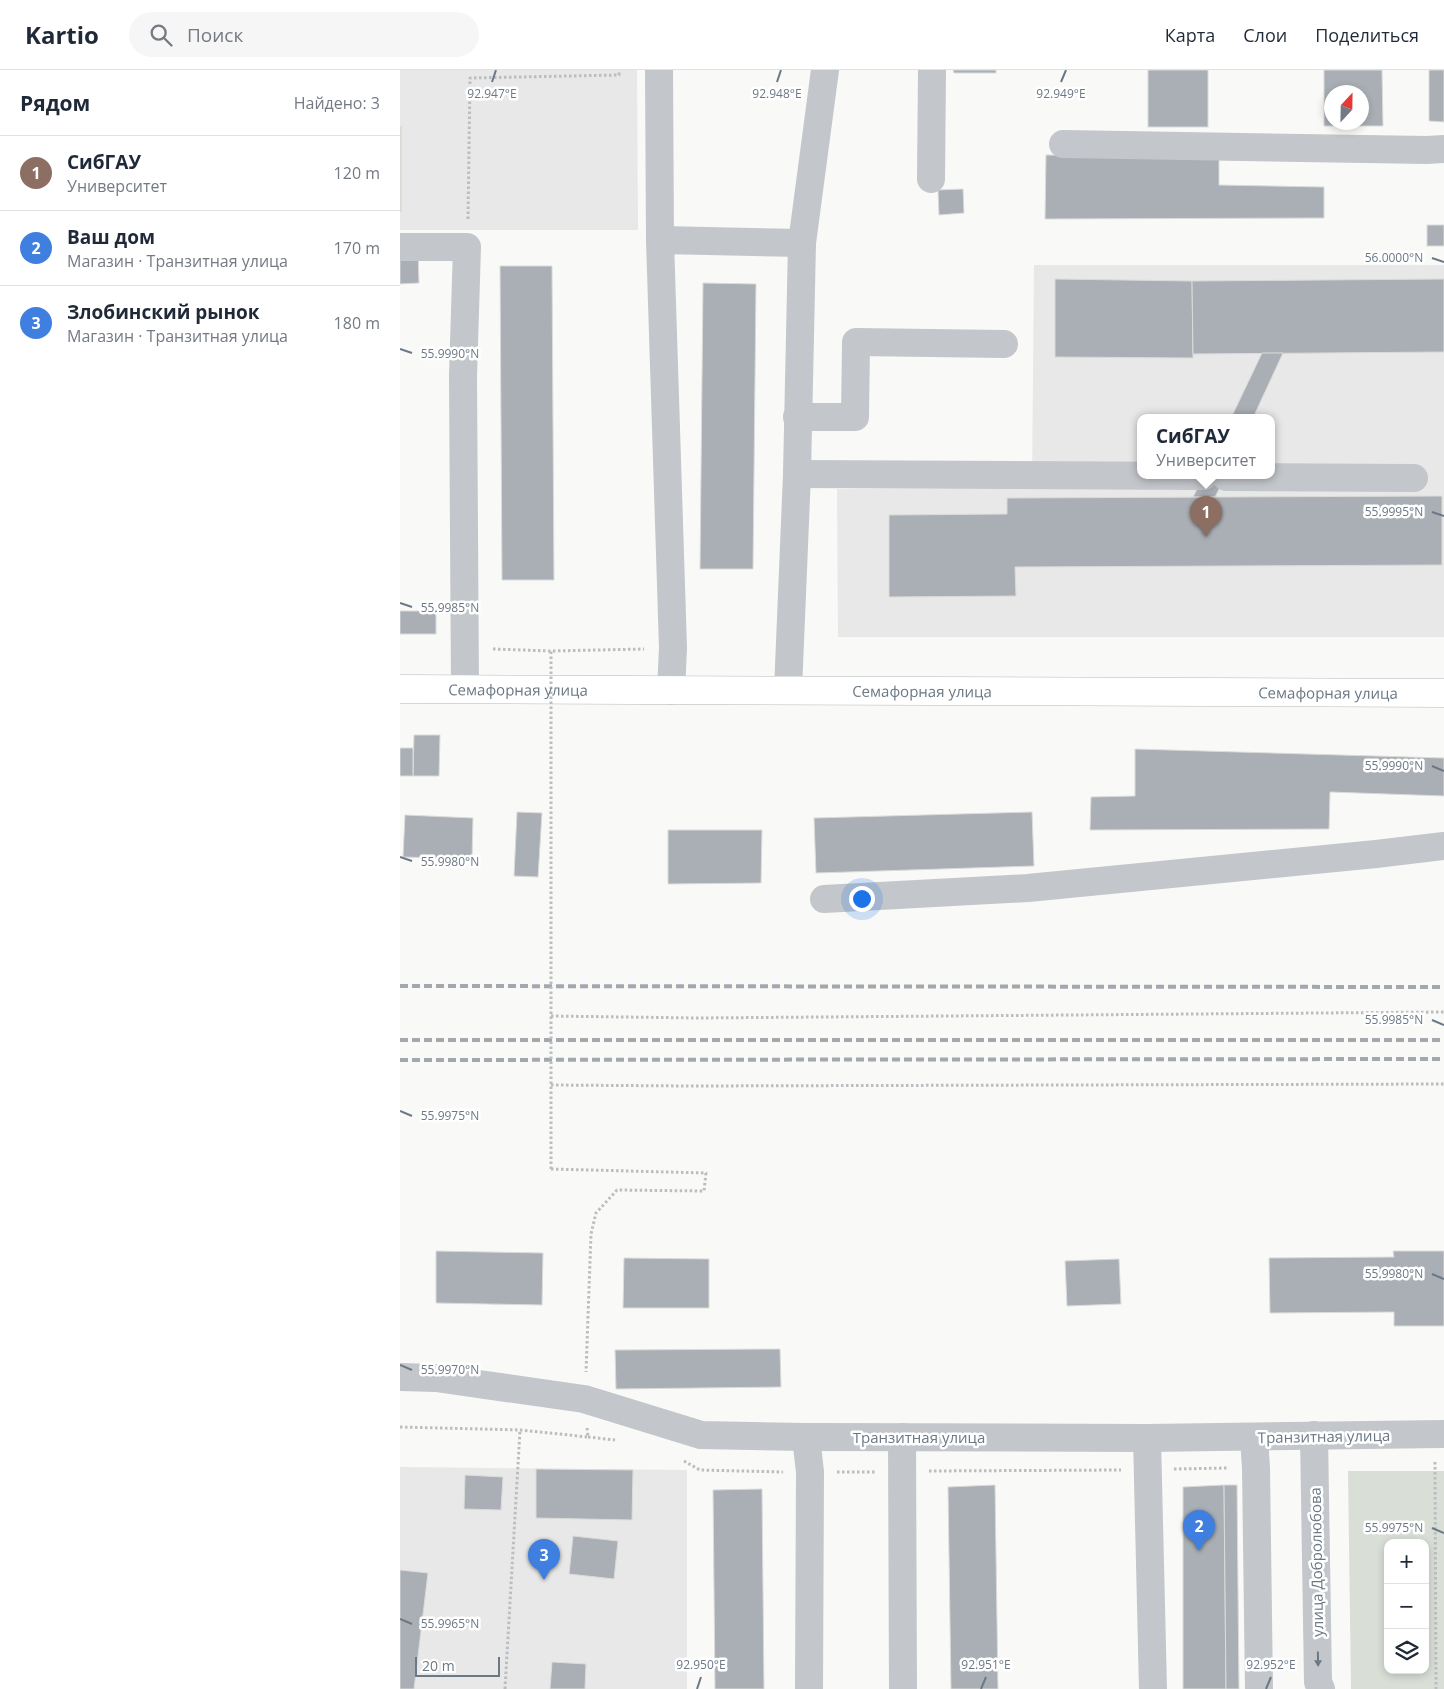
<!DOCTYPE html>
<html lang="ru">
<head>
<meta charset="utf-8">
<style>
	:root { --surface:#fff; --page:#f6f6f7; --text:#1f2937; --muted:#747a83; --line:#e0e1e3; --accent:#d2693e }
	body { margin:0; font-family:"Open Sans",sans-serif; background:var(--page); color:var(--text) }
	.controls { position:absolute; right:15px; bottom:15px; display:grid; overflow:hidden; border-radius:10px; box-shadow:0 2px 8px #0003 }
	.controls button { width:45px; height:45px; display:grid; place-items:center; padding:0; border:0; border-bottom:1px solid var(--line); background:var(--surface); color:var(--text); font:25px sans-serif }
	.compass { position:absolute; left:924px; top:15px; width:45px; height:45px; border-radius:50%; background:var(--surface); box-shadow:0 2px 8px #0003; rotate:22deg }
	.scale { position:absolute; left:15px; bottom:12px; width:85px; box-sizing:border-box; padding-left:5px; border:2px solid #6b7885; border-top:0; font-size:14px; line-height:18px; white-space:nowrap; color:#6b7885; -webkit-text-stroke:4px #fff; paint-order:stroke }
	.you { position:absolute; left:461px; top:828px; width:18px; height:18px; margin:-12px; border:4px solid #fff; border-radius:50%; background:#1a73e8; box-shadow:0 0 0 8px #1a73e833 }
	.badge { display:grid; place-items:center; width:32px; height:32px; border-radius:50%; background:var(--accent); color:#fff; font-size:16px; font-weight:700 }
	.pin { position:absolute; translate:-50% -41px; filter:drop-shadow(0 1px 2px #0008) }
	.pin::after { content:''; position:absolute; top:26px; width:18px; height:15px; background:inherit; clip-path:polygon(0 0,100% 0,50% 100%) }
	.popup { position:absolute; left:737px; top:344px; width:138px; height:65px; box-sizing:border-box; display:grid; place-content:center; border-radius:10px; background:var(--surface); filter:drop-shadow(0 1px 4px #0005); font-size:16px; white-space:nowrap; color:var(--muted) }
	.popup b { font-size:19px; color:var(--text) }
	.popup::after { content:''; position:absolute; left:50%; top:100%; margin-left:-10px; border:10px solid transparent; border-top-color:var(--surface) }
	.list { margin:0; padding:0; list-style:none }
	h2 { display:flex; justify-content:space-between; align-items:center; height:65px; margin:0; padding:0 20px; font-size:21px }
	h2 small { font-size:16px; font-weight:400; color:var(--muted) }
	.list li { display:grid; grid-template-columns:32px 1fr auto; gap:15px; align-items:center; box-sizing:border-box; height:75px; padding:0 20px; border-top:1px solid var(--line) }
	.list b { display:block; font-size:19px; white-space:nowrap }
	.list p { margin:0; font-size:16px; white-space:nowrap; color:var(--muted) }
	.list em { font-size:16px; font-style:normal; color:var(--muted) }
	.icon { flex:none; width:28px; height:28px; fill:none; stroke:currentColor; stroke-width:2; stroke-linecap:round; stroke-linejoin:round }
	.map { position:relative; flex:none; width:1044px; height:1619px; overflow:hidden }
	header { display:flex; align-items:center; gap:30px; box-sizing:border-box; height:70px; padding:0 25px; background:var(--surface); border-bottom:1px solid var(--line) }
	header strong { font-size:24px }
	nav { display:flex; gap:28px; margin-inline-start:auto; font-size:18px }
	.search { width:350px; height:45px; background:var(--page); display:flex; align-items:center; gap:12px; box-sizing:border-box; padding:0 18px; border-radius:28px; color:var(--muted); font-size:19px }
	main { display:flex }
	aside { flex:1; background:var(--surface) }
	.map>svg:first-child { display:block }
	.built { fill:#e7e8e7; fill-rule:evenodd }
	.green { fill:#d9ded7; fill-rule:evenodd }
	.building { fill:#a9afb5; stroke:#dbdbd9; fill-rule:evenodd }
	.lines { fill:none; stroke-linecap:round; stroke-linejoin:round }
	.highway-casing { stroke:#b4b8bb; stroke-width:29 }
	.path { stroke:#bbbec0; stroke-width:3; stroke-dasharray:2.5 2.5; stroke-linecap:butt }
	.minor { stroke:#c3c6ca; stroke-width:28 }
	.highway { stroke:#fff; stroke-width:28 }
	.rail { stroke:#a3a8ae; stroke-width:4; stroke-dasharray:8 4; stroke-linecap:butt }
	.path-bridge { stroke:#bbbec0; stroke-width:3; stroke-dasharray:2.5 2.5; stroke-linecap:butt }
	.oneway { fill:#6b7885 }
	.ticks { fill:none; stroke:#6b7885; stroke-width:2 }
	.labels { text-anchor:middle; dominant-baseline:central; stroke-width:5; stroke-linejoin:round; paint-order:stroke }
	.street-label { font-size:15px; fill:#6b7885; stroke:#fff }
	.ticks-label { font-size:12px; text-anchor:middle; fill:#6b7885; stroke:#fff; stroke-width:5; stroke-linejoin:round; paint-order:stroke }
</style>
</head>
<body>
<header>
<strong>Kartio</strong>
<div class="search"><svg class="icon" aria-label="search" viewBox="0 0 24 24"><circle cx="10" cy="10" r="6"/><path d="M15 15l6 6"/></svg>Поиск</div>
<nav><a>Карта</a><a>Слои</a><a>Поделиться</a></nav>
</header>
<main>
<aside>
<h2>Рядом<small>Найдено: 3</small></h2>
<ul class="list">
<li><span class="badge" style="background:#8d6e63">1</span><div><b>СибГАУ</b><p>Университет</p></div><em>120 m</em></li>
<li><span class="badge" style="background:#3f7fe0">2</span><div><b>Ваш дом</b><p>Магазин · Транзитная улица</p></div><em>170 m</em></li>
<li><span class="badge" style="background:#3f7fe0">3</span><div><b>Злобинский рынок</b><p>Магазин · Транзитная улица</p></div><em>180 m</em></li>
</ul>
</aside>
<div class="map">
<svg width="1044" height="1619" viewBox="0 0 1044 1619">
	<rect width="100%" height="100%" fill="#f9f9f7"/>
	<g class="built">
		<polygon points="0,0 237,0 238,160 0,160"/>
		<path d="M634,195H1044V567H438L437,419L632,418ZM741,348H871V406H741Z"/>
		<polygon points="0,1397 287,1400 287,1619 0,1619"/>
	</g>
	<g class="green">
		<rect x="0" y="56" width="2" height="86"/>
		<path d="M948,1401H1044V1619H951ZM988,1473H1025V1600H988Z"/>
	</g>
	<g class="building">
		<polygon points="553,0 596,0 596,3 554,3"/>
		<rect x="748" y="0" width="60" height="57"/>
		<path d="M924,0H982L983,56H924ZM932,22H962V52H932Z"/>
		<polygon points="1029,0 1044,0 1044,52 1029,51"/>
		<polygon points="646,85 819,87 819,115 924,117 924,148 645,149"/>
		<polygon points="563,119 564,143 539,145 538,120"/>
		<rect x="1027" y="155" width="17" height="21"/>
		<polygon points="18,181 19,213 0,214 0,182"/>
		<polygon points="100,196 152,196 154,510 102,510"/>
		<polygon points="655,209 792,211 793,288 655,287"/>
		<polygon points="1044,209 1044,282 793,284 792,211"/>
		<polygon points="303,213 356,214 353,499 300,499"/>
		<polygon points="862,283 883,283 853,348 831,348"/>
		<polygon points="804,406 826,406 815,427 793,427"/>
		<polygon points="1042,426 1042,495 615,497 616,526 489,527 489,445 607,444 607,428"/>
		<rect x="0" y="541" width="36" height="23"/>
		<polygon points="14,665 40,665 39,706 13,706"/>
		<rect x="0" y="678" width="13" height="28"/>
		<polygon points="735,679 1044,688 1044,726 930,722 929,759 690,760 691,727 735,726"/>
		<polygon points="117,742 142,743 138,807 114,806"/>
		<polygon points="632,742 634,796 416,803 414,748"/>
		<polygon points="5,745 73,748 72,789 3,787"/>
		<polygon points="268,760 362,760 361,813 268,814"/>
		<polygon points="36,1181 143,1183 142,1235 36,1233"/>
		<polygon points="993,1181 1044,1181 1044,1256 994,1256 994,1242 870,1243 869,1188 994,1187"/>
		<polygon points="224,1188 309,1189 309,1238 223,1238"/>
		<polygon points="719,1189 721,1234 667,1236 665,1191"/>
		<polygon points="380,1279 381,1317 216,1319 215,1280"/>
		<polygon points="136,1399 233,1400 232,1450 136,1448"/>
		<polygon points="65,1405 103,1407 101,1440 64,1439"/>
		<polygon points="595,1415 598,1619 551,1619 548,1417"/>
		<polygon points="824,1415 826,1619 783,1619 783,1417"/>
		<polygon points="824,1415 837,1415 839,1619 826,1619"/>
		<polygon points="362,1419 364,1619 315,1619 313,1420"/>
		<polygon points="173,1466 218,1471 214,1509 169,1504"/>
		<polygon points="0,1500 28,1503 14,1619 0,1619"/>
		<polygon points="152,1592 186,1594 185,1619 150,1619"/>
	</g>
	<g class="lines">
		<g class="highway-casing">
			<g id="highway">
				<path id="s1" d="M0,619L1044,623"/>
			</g>
		</g>
		<g class="path">
			<polyline points="68,149 70,8 219,5 219,0"/>
			<polyline points="93,579 151,581 244,579"/>
			<polyline points="151,946 297,948 1044,942"/>
			<polyline points="151,1015 289,1016 1044,1014"/>
			<polyline points="151,1099 306,1103 304,1121 217,1120 196,1143 191,1164 186,1302"/>
			<polyline points="0,1357 120,1360 188,1367 187,1358"/>
			<polyline points="188,1367 215,1370"/>
			<polyline points="284,1391 300,1400 383,1402"/>
			<polyline points="1035,1392 1036,1619"/>
			<polyline points="774,1399 828,1398"/>
			<polyline points="529,1401 721,1400"/>
			<polyline points="437,1402 476,1402"/>
			<polyline points="105,1619 120,1360"/>
		</g>
		<g class="minor">
			<polyline points="259,0 260,170 273,578 271,621"/>
			<polyline points="663,74 1027,80 1044,79"/>
			<polyline points="531,109 532,0"/>
			<polyline points="260,170 402,173"/>
			<polyline points="0,177 67,177 63,306 65,619"/>
			<polyline points="397,347 455,347 456,272 604,274"/>
			<polyline points="397,404 804,406"/>
			<polyline points="826,407 1014,408"/>
			<polyline points="388,620 397,404 402,173 425,0"/>
			<polyline points="424,829 628,818 976,784 1044,776"/>
			<polyline points="0,1307 36,1308 184,1329 301,1365 406,1367 747,1368 1044,1364"/>
			<polyline points="914,1365 918,1612 921,1619"/>
			<polyline points="406,1367 410,1402 409,1619"/>
			<polyline points="502,1367 503,1619"/>
			<polyline points="747,1368 753,1619"/>
			<polyline points="854,1368 856,1398 859,1619"/>
		</g>
		<use href="#highway" class="highway"/>
		<g class="rail">
			<polyline points="0,916 1044,917"/>
			<polyline points="0,970 1044,970"/>
			<polyline points="0,990 1044,989"/>
		</g>
		<polyline class="path-bridge" points="151,1099 151,581"/>
	</g>
	<defs><path id="oneway-solid" d="M-6-.8H1V-3.2L6.5 0L1 3.2V.8H-6Z" transform="scale(1.25)"/></defs>
	<use class="oneway" href="#oneway-solid" transform="translate(918 1589) rotate(89)"/>
	<path class="ticks" d="M92,12L96,0M377,12L381,0M661,12L666,0M1032,188L1044,192M0,279L12,283M1032,442L1044,446M0,533L12,537M1032,696L1044,701M0,787L12,791M1032,950L1044,955M0,1041L12,1046M1032,1204L1044,1209M0,1295L12,1300M1032,1458L1044,1463M0,1549L12,1554M297,1619L301,1607M581,1619L586,1607M866,1619L871,1607"/>
	<g class="labels">
		<g class="street-label">
			<text stroke="none"><textPath href="#s1" startOffset="118">Семафорная улица</textPath></text>
			<text stroke="none"><textPath href="#s1" startOffset="522">Семафорная улица</textPath></text>
			<text stroke="none"><textPath href="#s1" startOffset="928">Семафорная улица</textPath></text>
			<text transform="translate(924 1366) rotate(-1)">Транзитная улица</text>
			<text x="519" y="1367">Транзитная улица</text>
			<text transform="translate(916 1492) rotate(-91)">улица Добролюбова</text>
		</g>
	</g>
	<g class="ticks-label">
		<text x="92" y="28">92.947°E</text>
		<text x="377" y="28">92.948°E</text>
		<text x="661" y="28">92.949°E</text>
		<text x="994" y="192">56.0000°N</text>
		<text x="50" y="288">55.9990°N</text>
		<text x="994" y="446">55.9995°N</text>
		<text x="50" y="542">55.9985°N</text>
		<text x="994" y="700">55.9990°N</text>
		<text x="50" y="796">55.9980°N</text>
		<text x="994" y="954">55.9985°N</text>
		<text x="50" y="1050">55.9975°N</text>
		<text x="994" y="1208">55.9980°N</text>
		<text x="50" y="1304">55.9970°N</text>
		<text x="994" y="1462">55.9975°N</text>
		<text x="50" y="1558">55.9965°N</text>
		<text x="301" y="1599">92.950°E</text>
		<text x="586" y="1599">92.951°E</text>
		<text x="871" y="1599">92.952°E</text>
	</g>
</svg>
<div class="controls">
<button>+</button>
<button>−</button>
<button><svg class="icon" aria-label="layers" viewBox="0 0 24 24"><path d="M12 4l9 5-9 5-9-5zM3 14l9 5 9-5"/></svg></button>
</div>
<svg class="compass" viewBox="-18 -18 36 36"><path d="M0-13l5 13h-10z" fill="#e53935"/><path d="M0 13l5-13h-10z" fill="#747a83"/></svg>
<div class="scale">20 m</div>
<div class="you"></div>
<div class="pin badge" style="left:806px;top:467px;background:#8d6e63">1</div>
<div class="popup"><b>СибГАУ</b>Университет</div>
<div class="pin badge" style="left:799px;top:1481px;background:#3f7fe0">2</div>
<div class="pin badge" style="left:144px;top:1510px;background:#3f7fe0">3</div>
</div>
</main>
</body>
</html>
